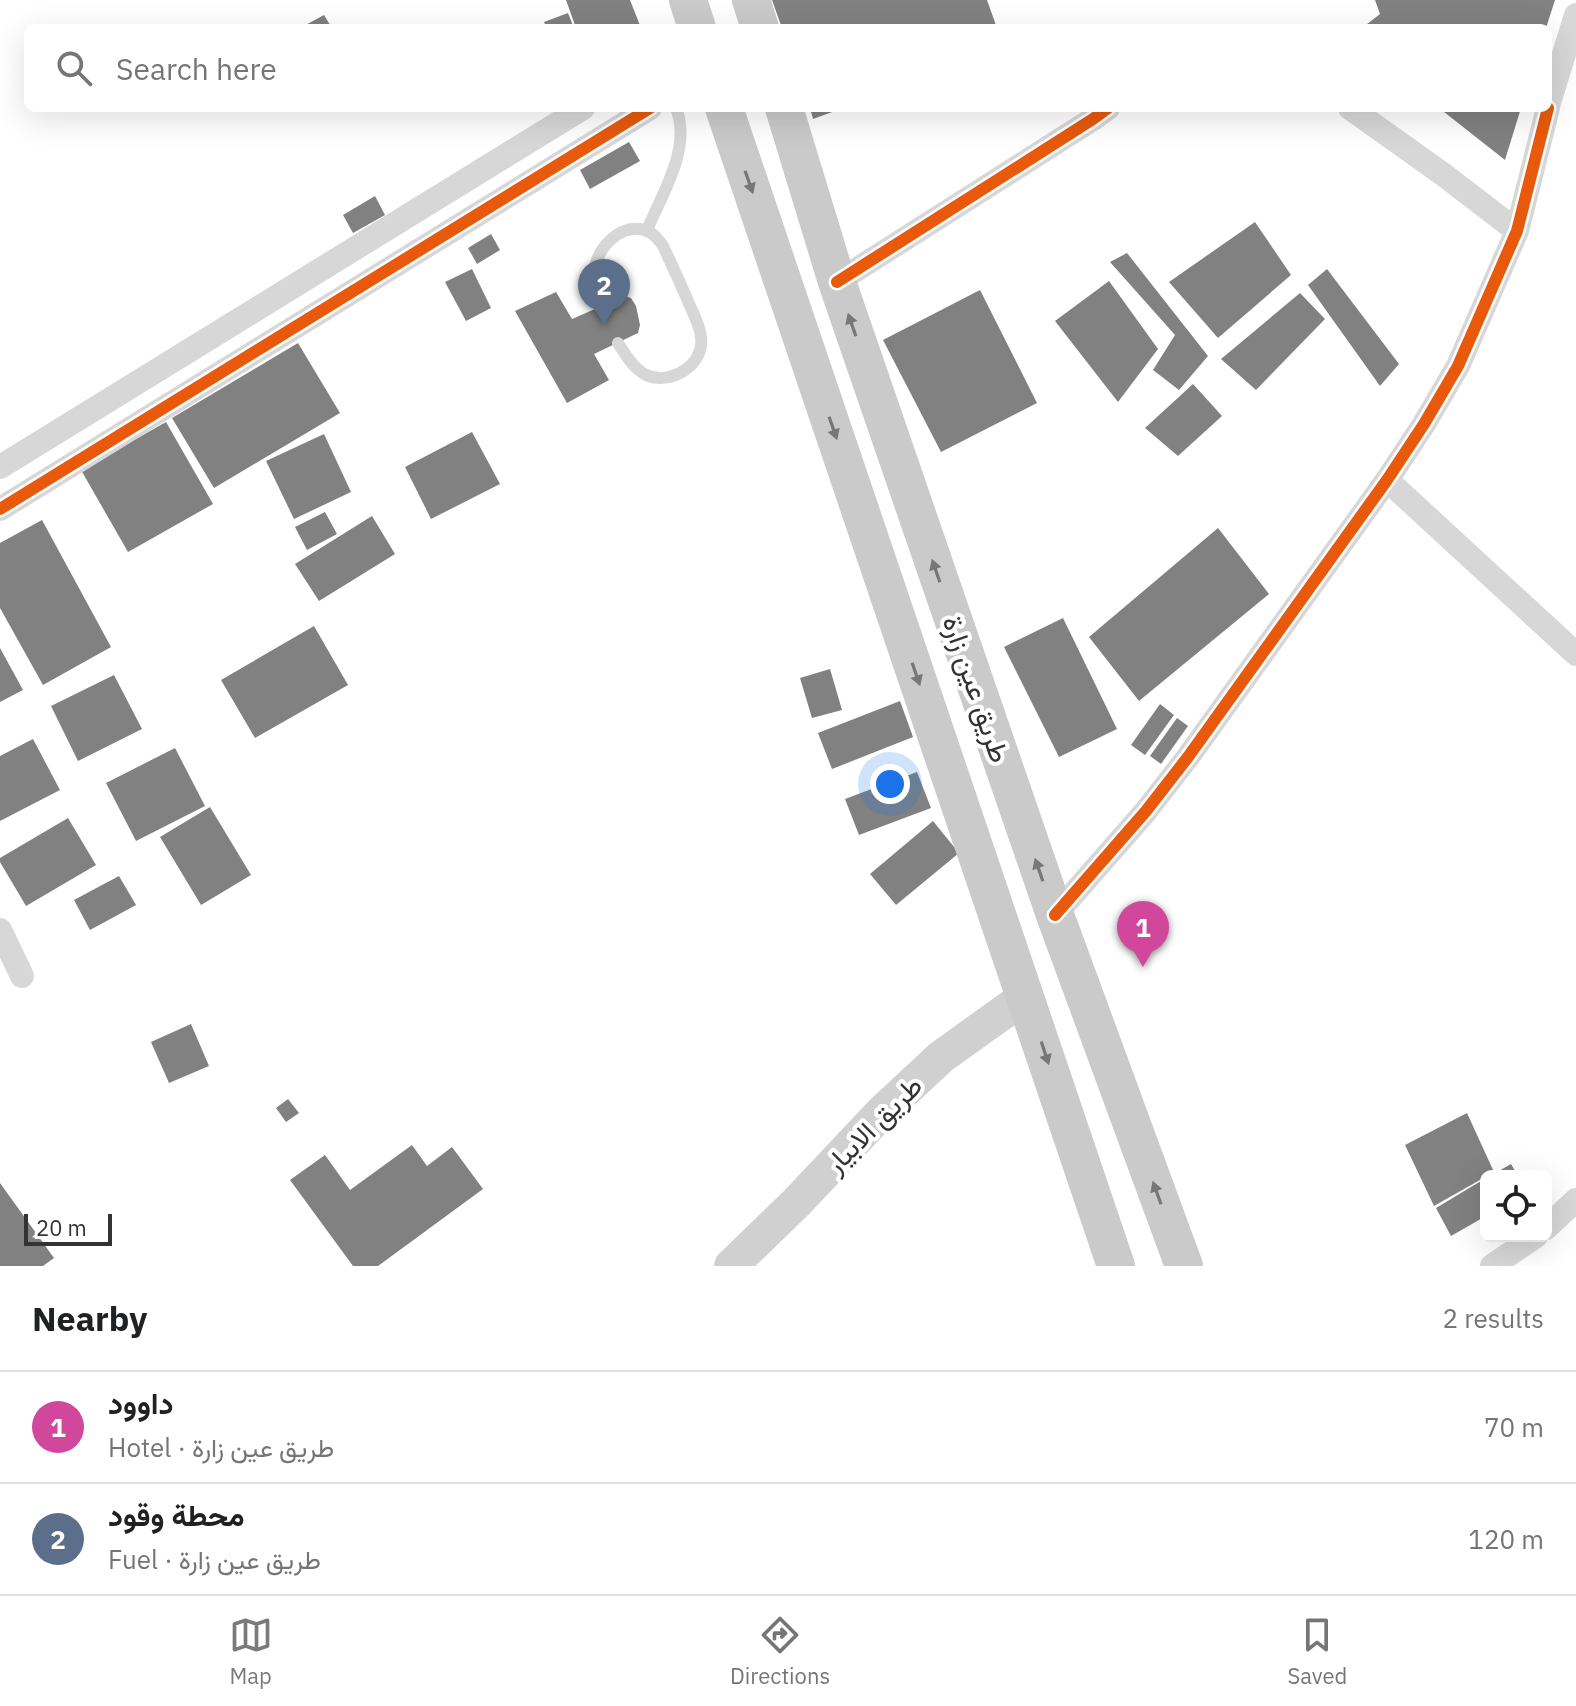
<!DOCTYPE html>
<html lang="en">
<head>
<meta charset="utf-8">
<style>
	:root { --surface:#fff; --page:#f6f6f6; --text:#202124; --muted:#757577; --line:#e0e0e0; --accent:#7a7a7a }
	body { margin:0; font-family:"IBM Plex Sans",Vazirmatn,sans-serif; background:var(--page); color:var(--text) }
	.controls { position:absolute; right:24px; bottom:24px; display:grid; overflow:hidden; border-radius:12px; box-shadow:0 8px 32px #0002 }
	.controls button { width:72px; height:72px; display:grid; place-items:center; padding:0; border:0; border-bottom:2px solid var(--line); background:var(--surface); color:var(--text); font:40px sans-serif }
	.scale { position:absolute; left:24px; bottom:20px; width:88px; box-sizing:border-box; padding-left:8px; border:4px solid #333; border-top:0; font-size:22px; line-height:28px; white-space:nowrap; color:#333; -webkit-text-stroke:6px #fff; paint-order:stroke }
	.you { position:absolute; left:890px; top:784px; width:28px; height:28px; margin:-20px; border:6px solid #fff; border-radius:50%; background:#1a73e8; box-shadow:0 0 0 12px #1a73e833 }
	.badge { display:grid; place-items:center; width:52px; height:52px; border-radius:50%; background:var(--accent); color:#fff; font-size:26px; font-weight:700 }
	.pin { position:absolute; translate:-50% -66px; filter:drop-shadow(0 2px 4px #0008) }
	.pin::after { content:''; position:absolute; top:42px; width:28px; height:24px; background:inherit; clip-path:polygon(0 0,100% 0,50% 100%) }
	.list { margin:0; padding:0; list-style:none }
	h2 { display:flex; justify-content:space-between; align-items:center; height:104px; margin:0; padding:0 32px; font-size:34px }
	h2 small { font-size:26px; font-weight:400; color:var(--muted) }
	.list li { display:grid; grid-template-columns:52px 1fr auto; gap:24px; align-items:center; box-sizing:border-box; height:112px; padding:0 32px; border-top:2px solid var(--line) }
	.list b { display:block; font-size:30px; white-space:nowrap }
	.list p { margin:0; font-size:26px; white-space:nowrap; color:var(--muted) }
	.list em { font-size:26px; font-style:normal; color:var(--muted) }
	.icon { flex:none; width:44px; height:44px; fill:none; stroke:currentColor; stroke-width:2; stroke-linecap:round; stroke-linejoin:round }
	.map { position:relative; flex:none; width:1576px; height:1266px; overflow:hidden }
	.search { position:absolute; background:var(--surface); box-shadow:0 8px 32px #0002; left:24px; right:24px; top:24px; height:88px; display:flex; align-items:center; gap:20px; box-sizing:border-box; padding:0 28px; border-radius:12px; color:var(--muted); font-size:30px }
	.sheet { height:328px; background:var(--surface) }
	nav { display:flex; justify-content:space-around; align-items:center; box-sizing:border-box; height:112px; border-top:2px solid var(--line); background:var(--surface); font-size:22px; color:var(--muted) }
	nav a { display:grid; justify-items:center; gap:4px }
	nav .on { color:var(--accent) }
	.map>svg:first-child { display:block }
	.building { fill:#818181 }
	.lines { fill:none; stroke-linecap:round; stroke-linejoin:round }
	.service { stroke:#d7d7d7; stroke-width:12 }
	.minor { stroke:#d7d7d7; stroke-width:24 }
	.secondary { stroke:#d0d0d0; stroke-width:34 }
	.primary { stroke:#cacaca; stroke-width:38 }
	.cycleway-casing { stroke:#fff; stroke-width:17 }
	.cycleway { stroke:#e8590c; stroke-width:12 }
	.oneway { fill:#777 }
	.labels { text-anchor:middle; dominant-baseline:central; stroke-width:8; stroke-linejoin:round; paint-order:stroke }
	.street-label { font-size:28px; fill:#333; stroke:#fff }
</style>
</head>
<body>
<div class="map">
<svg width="1576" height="1266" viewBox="0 0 1576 1266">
	<rect width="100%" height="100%" fill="#fff"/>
	<g class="building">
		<polygon points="566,0 630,0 641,28 576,28"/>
		<polygon points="772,0 987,0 997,28 782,28"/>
		<polygon points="1375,0 1555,0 1546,28 1362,28 1380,14"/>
		<polygon points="568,13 574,28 547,28 544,22"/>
		<polygon points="324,15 332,28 300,28"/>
		<polygon points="810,108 843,108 813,119"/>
		<polygon points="1439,108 1521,108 1505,160"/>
		<polygon points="629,142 640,161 590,189 580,170"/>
		<polygon points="375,196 385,215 353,233 343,215"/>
		<polygon points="1255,222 1291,275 1218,338 1169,282"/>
		<polygon points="491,234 500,250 477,264 468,248"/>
		<polygon points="1127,253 1208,356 1179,390 1153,370 1175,335 1110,262"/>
		<polygon points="472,269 491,308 466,321 445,282"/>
		<polygon points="1327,269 1399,364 1380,386 1308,285"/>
		<polygon points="1109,281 1158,349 1118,402 1055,321"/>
		<polygon points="980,290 1037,403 941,452 883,340"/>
		<polygon points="556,292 572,319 625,296 631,298 636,306 640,325 638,333 594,354 609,380 567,403 515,311"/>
		<polygon points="1300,293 1325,319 1256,390 1221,359"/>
		<polygon points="298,343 340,413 214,488 172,418"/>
		<polygon points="1193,384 1222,416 1178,456 1145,428"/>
		<polygon points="166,422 213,504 128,552 81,470"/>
		<polygon points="472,432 500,484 431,519 405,467"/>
		<polygon points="324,434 351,492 294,519 266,461"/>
		<polygon points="325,512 337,534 307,550 295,527"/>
		<polygon points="372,516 395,554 319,601 295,564"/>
		<polygon points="42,520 111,647 43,685 0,608 0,543"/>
		<polygon points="1218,528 1269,594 1139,701 1089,637"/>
		<polygon points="1063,618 1117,729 1059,757 1004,647"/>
		<polygon points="314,626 348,685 255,738 221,680"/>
		<polygon points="0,648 23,690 0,702"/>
		<polygon points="830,669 842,710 812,718 800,678"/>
		<polygon points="114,675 142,729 78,761 51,706"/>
		<polygon points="900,701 913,737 832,769 818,733"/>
		<polygon points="1160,704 1174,715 1145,755 1131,745"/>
		<polygon points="1177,718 1188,726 1161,764 1150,756"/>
		<polygon points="33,739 60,790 0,821 0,756"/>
		<polygon points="175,748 205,806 136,841 106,783"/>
		<polygon points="917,772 931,808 859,835 845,799"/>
		<polygon points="210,807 251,875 201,905 160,837"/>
		<polygon points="68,818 96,865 26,906 0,862 0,858"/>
		<polygon points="933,821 959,853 896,905 870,874"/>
		<polygon points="119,876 136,905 90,930 74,900"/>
		<polygon points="191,1024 209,1066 169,1083 151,1042"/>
		<polygon points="288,1099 299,1113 286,1122 276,1108"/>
		<polygon points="1467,1113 1494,1172 1434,1206 1405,1145"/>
		<polygon points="412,1145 427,1166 452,1147 483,1189 378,1266 353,1266 290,1180 325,1155 350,1190"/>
		<polygon points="1511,1164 1518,1176 1490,1176"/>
		<polygon points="1486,1178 1486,1216 1451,1236 1436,1208"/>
		<polygon points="0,1183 54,1258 43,1266 0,1266"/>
	</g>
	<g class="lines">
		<g class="service">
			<path d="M647,230C662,194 692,148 676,108"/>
			<path d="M600,307C595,293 591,278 596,263C602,243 623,224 644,230C653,232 658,239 663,246C673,267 682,287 691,308C695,317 700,327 701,337C705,365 670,386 646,375C633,368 625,354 618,343"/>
		</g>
		<g class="minor">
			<polyline points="1548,106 1576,15"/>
			<polyline points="1350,108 1444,175 1517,231"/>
			<polyline points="837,282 1093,119 1108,108"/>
			<polyline points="0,467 583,108"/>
			<polyline points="1387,480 1576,654"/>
			<polyline points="0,509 650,108"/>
			<polyline points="1055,915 1146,811 1188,757 1387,480 1424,424 1458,366 1517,231 1548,108"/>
			<polyline points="0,930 22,976"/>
			<polyline points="1546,1228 1576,1200"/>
			<polyline points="1492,1266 1536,1236"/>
		</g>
		<polyline class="secondary" points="731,1266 796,1203 882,1112 941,1057 1026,996"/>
		<g class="primary">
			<polyline points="688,0 697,28"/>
			<polyline points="751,0 760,28"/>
			<polyline points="724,108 1116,1266"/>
			<polyline points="784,108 837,282 1055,915 1184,1266"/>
		</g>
		<g class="cycleway-casing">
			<g id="cycleway">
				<polyline points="837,282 1093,119 1108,108"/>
				<polyline points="0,509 650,108"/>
				<polyline points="1055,915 1146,811 1188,757 1387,480 1424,424 1458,366 1517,231 1548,108"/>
			</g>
		</g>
		<use href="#cycleway" class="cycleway"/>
	</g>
	<defs><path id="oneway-solid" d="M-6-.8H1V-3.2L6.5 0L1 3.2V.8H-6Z" transform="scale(2)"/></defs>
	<g class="oneway">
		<use href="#oneway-solid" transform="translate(749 182) rotate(71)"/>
		<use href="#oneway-solid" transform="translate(852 325) rotate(-109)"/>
		<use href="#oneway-solid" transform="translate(833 428) rotate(71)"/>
		<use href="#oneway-solid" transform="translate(936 571) rotate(-109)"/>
		<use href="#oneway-solid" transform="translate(916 674) rotate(71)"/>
		<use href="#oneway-solid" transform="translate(1039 870) rotate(-109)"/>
		<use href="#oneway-solid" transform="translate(1045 1053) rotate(72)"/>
		<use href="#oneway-solid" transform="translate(1157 1193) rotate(-110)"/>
	</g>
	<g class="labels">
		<g class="street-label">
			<text transform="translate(977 689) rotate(71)">طريق عين زارة</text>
			<text transform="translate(873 1124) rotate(-45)">طريق الابيار</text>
		</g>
	</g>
</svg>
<div class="controls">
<button><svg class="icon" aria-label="locate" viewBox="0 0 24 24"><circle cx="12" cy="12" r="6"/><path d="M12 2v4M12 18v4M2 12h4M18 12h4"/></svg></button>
</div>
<div class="scale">20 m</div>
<div class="you"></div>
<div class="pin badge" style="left:1143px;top:967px;background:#d1479c">1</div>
<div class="pin badge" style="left:604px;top:325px;background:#5c6f8a">2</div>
<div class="search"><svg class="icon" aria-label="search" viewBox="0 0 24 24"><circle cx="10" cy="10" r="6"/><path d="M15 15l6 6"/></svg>Search here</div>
</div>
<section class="sheet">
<h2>Nearby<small>2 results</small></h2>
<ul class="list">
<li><span class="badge" style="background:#d1479c">1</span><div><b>داوود</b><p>Hotel · طريق عين زارة</p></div><em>70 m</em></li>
<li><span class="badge" style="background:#5c6f8a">2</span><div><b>محطة وقود</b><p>Fuel · طريق عين زارة</p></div><em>120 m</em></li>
</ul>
</section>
<nav>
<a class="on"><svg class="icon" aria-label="map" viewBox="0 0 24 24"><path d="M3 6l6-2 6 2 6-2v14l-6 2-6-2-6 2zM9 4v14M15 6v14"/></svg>Map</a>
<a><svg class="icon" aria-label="directions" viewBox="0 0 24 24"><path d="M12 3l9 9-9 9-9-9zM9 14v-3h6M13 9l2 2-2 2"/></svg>Directions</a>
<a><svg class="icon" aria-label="saved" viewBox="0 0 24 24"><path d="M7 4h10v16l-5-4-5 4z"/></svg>Saved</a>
</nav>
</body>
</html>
